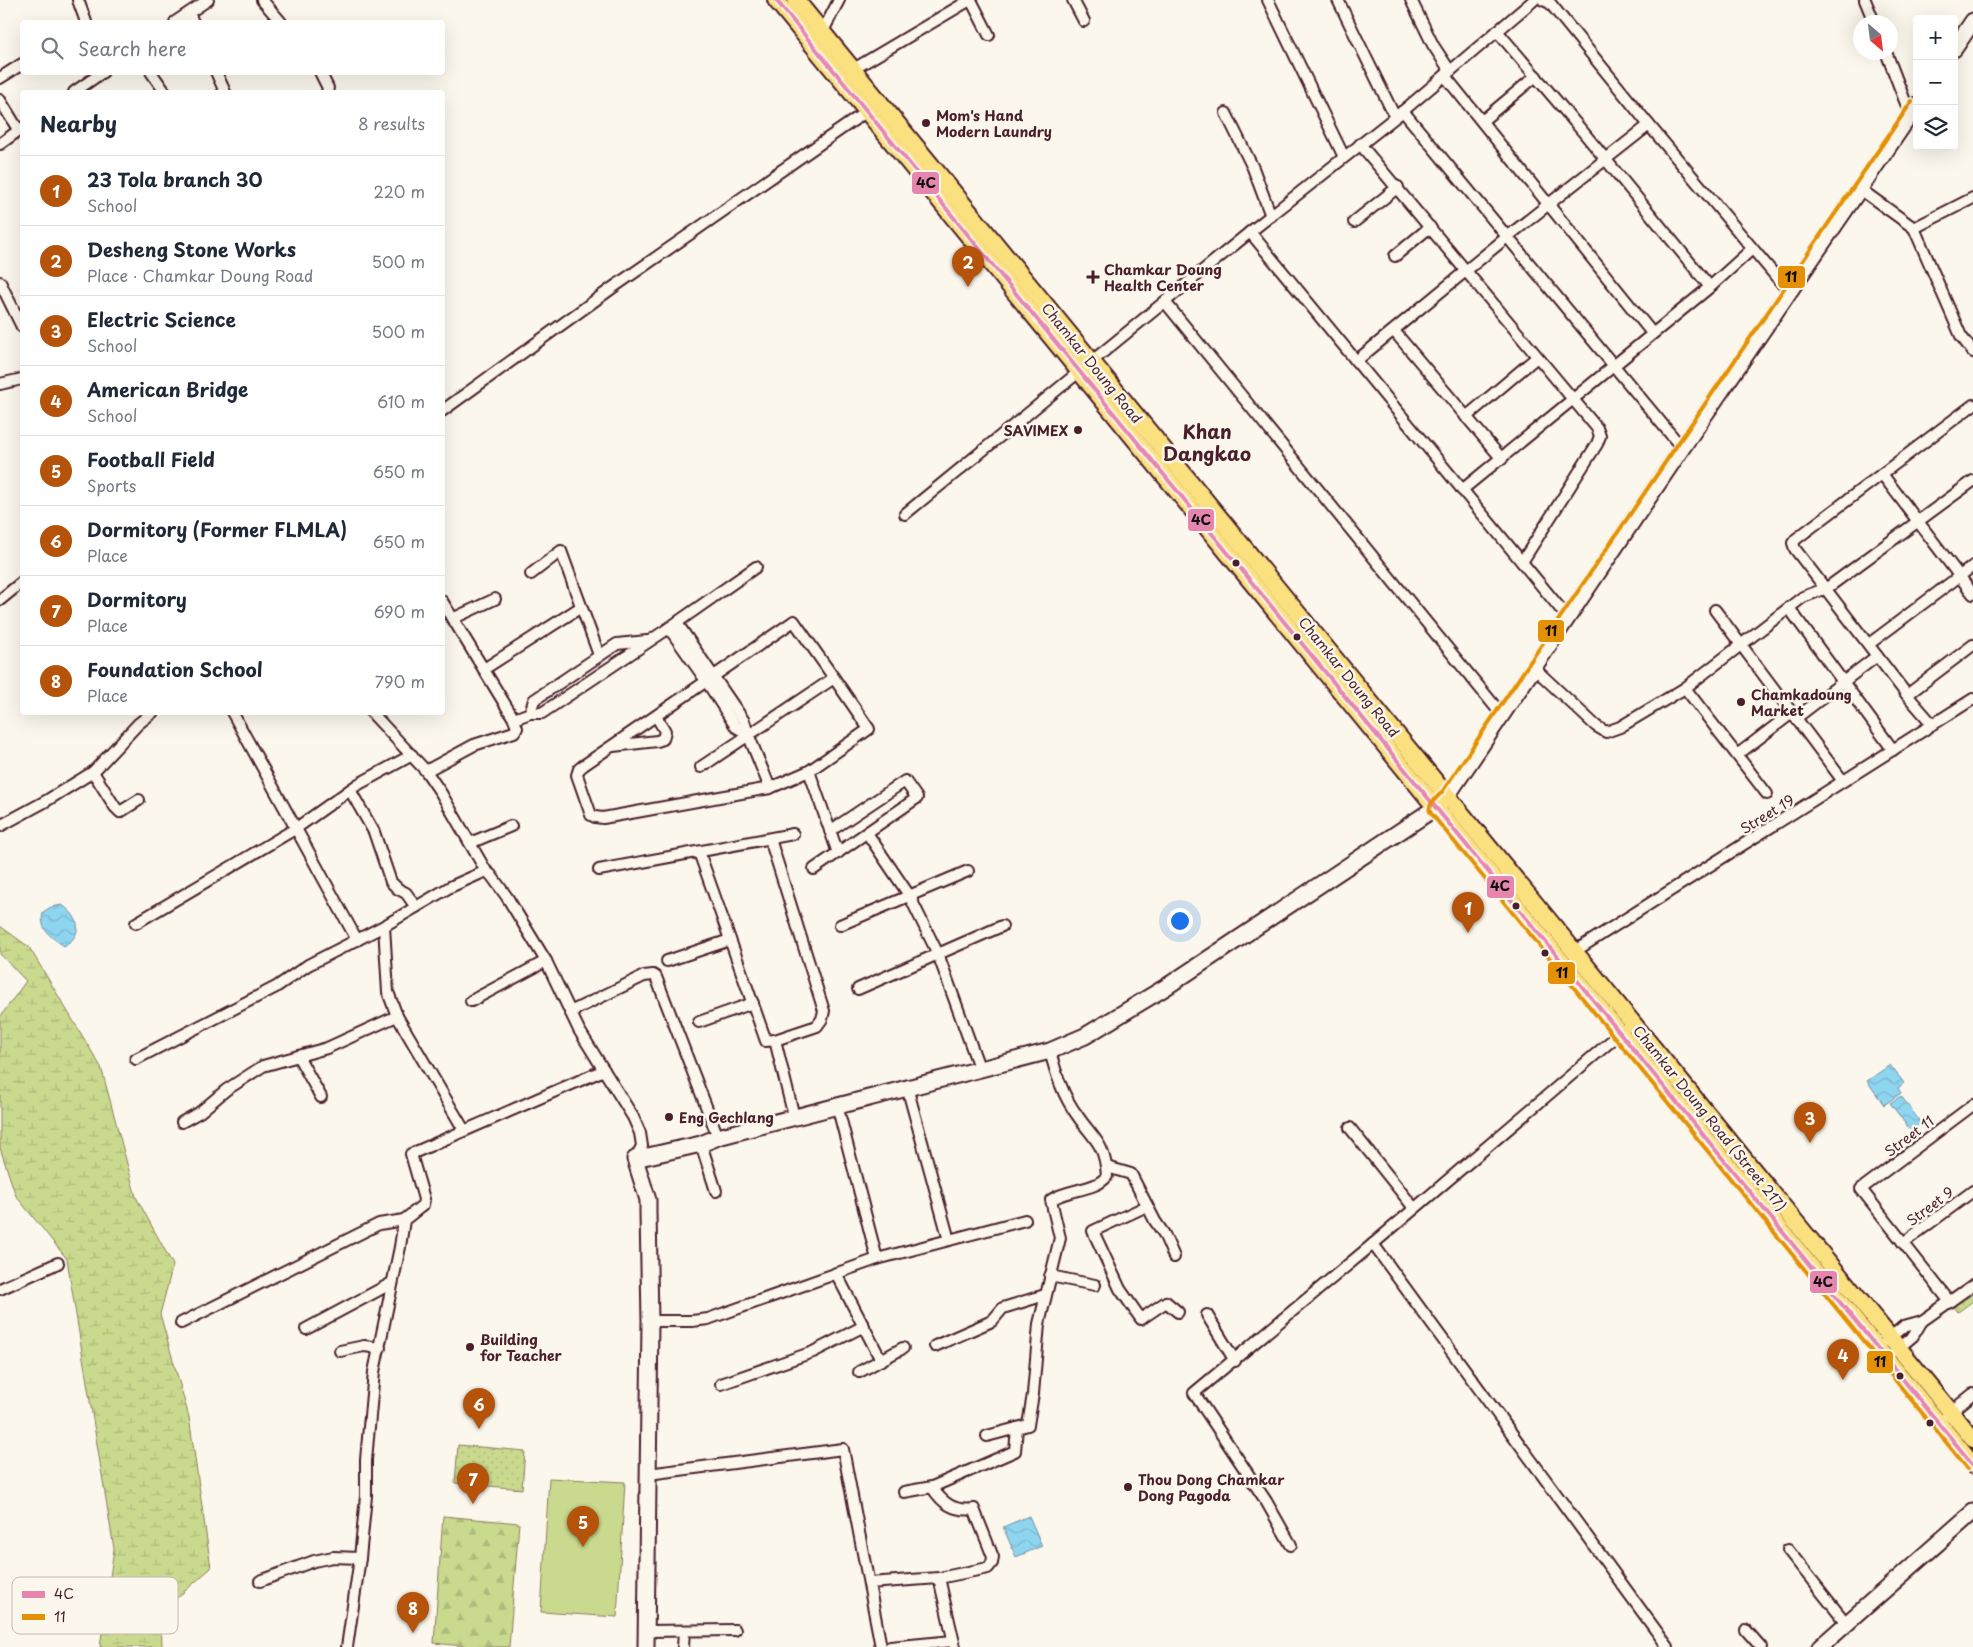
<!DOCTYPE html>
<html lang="en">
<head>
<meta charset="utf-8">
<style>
	:root { --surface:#fff; --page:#f6f6f7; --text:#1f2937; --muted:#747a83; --line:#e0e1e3; --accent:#b45309 }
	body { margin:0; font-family:"Playpen Sans",sans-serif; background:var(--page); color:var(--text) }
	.controls { position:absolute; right:15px; top:15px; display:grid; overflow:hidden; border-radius:5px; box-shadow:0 5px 20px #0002 }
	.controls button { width:45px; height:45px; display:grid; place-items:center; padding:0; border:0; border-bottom:1px solid var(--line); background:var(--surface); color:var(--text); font:25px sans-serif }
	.compass { position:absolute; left:1853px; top:15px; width:45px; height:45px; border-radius:50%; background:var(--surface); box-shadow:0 5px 20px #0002; rotate:152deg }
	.you { position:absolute; left:1179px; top:920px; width:18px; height:18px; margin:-12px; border:4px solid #fff; border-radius:50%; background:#1a73e8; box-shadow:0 0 0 8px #1a73e833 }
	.badge { display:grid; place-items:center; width:32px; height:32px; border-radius:50%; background:var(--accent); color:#fff; font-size:16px; font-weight:700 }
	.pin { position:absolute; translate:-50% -41px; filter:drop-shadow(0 1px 2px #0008) }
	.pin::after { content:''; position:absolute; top:26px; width:18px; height:15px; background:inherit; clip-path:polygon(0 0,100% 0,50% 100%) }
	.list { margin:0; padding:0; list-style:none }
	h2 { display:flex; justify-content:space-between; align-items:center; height:65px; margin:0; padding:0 20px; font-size:21px }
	h2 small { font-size:16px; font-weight:400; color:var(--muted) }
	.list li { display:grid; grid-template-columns:32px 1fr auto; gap:15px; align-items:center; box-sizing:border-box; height:70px; padding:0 20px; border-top:1px solid var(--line) }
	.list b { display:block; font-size:19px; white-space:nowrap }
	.list p { margin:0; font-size:16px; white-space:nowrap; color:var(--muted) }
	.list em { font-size:16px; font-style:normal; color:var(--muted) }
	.icon { flex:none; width:28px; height:28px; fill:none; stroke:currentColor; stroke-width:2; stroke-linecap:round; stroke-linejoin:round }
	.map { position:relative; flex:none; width:1973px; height:1647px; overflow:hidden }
	.search { position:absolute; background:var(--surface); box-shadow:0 5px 20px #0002; left:20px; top:20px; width:425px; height:55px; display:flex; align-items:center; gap:12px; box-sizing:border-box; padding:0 18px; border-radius:5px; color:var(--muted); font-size:19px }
	.panel { position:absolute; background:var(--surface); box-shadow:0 5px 20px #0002; left:20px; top:90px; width:425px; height:625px; border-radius:5px }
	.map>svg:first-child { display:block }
	.grass { fill:#c9da8e; stroke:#8a7c5c }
	.forest { fill:url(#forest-firs); stroke:#8a7c5c }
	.wetland { fill:url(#wetland-marsh); stroke:#8a7c5c }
	.park { fill:url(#park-dots); stroke:#8a7c5c }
	.water { fill:url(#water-waves); stroke:#738ca1 }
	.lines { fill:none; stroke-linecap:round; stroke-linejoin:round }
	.street-casing { stroke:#4a1f2b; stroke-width:14 }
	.secondary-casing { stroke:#4a1f2b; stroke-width:19 }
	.primary-casing { stroke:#4a1f2b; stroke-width:20 }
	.street { stroke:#fbf7ec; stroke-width:10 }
	.secondary { stroke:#fbf7ec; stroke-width:15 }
	.primary { stroke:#fbe080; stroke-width:16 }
	.bus-1-casing { stroke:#fbf7ec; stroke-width:8 }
	.bus-2-casing { stroke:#fbf7ec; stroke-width:8 }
	.bus-1 { stroke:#e686ae; stroke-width:4 }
	.bus-2 { stroke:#e49106; stroke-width:4 }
	.poi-dot { fill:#4a1f2b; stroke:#fbf7ec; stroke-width:2 }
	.labels { text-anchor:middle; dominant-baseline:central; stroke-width:5; stroke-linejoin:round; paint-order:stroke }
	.poi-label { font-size:14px; font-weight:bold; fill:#4a1f2b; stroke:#fbf7ec; text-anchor:start }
	.street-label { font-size:14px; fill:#4a1f2b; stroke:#fbf7ec }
	.district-label { font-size:19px; font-weight:bold; fill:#4a1f2b; stroke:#fbf7ec }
	.key { fill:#fbf7ec; stroke:#c6b6b2; stroke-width:1 }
	.key-label { font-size:14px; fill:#4a1f2b }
	.line-badge { stroke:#fbf7ec; stroke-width:2 }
	.pale-badge-label { font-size:14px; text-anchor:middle; font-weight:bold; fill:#111 }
</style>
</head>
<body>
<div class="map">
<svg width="1973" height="1647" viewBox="0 0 1973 1647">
	<defs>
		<pattern id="forest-firs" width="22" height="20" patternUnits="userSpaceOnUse" patternTransform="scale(1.25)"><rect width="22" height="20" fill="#c9da8e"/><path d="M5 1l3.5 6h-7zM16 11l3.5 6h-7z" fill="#aebb7b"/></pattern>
		<pattern id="wetland-marsh" width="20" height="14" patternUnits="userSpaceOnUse" patternTransform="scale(1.25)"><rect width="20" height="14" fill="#c9da8e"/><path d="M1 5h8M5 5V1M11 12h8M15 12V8" fill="none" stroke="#aebb7b"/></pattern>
		<pattern id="park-dots" width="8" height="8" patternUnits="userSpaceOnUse" patternTransform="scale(1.25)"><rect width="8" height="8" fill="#c9da8e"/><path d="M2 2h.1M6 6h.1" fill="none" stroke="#aebb7b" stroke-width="1.8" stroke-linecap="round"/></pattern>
		<pattern id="water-waves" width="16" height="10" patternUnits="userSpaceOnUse" patternTransform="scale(1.25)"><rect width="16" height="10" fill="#8ed5f0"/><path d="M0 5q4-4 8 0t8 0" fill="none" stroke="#7cb6ce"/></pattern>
	</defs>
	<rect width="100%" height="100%" fill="#fbf7ec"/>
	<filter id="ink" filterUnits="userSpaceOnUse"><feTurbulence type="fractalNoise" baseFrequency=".02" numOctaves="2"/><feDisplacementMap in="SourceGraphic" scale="10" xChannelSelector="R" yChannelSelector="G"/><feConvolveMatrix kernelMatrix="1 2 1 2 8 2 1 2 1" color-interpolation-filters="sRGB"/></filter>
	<g filter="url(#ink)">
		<polygon class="grass" points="549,1478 625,1482 617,1617 541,1612"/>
		<polygon class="forest" points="443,1516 519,1523 509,1647 472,1647 434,1643"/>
		<polygon class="wetland" points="0,926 29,947 101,1067 136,1197 173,1265 160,1314 189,1417 211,1568 161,1612 162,1647 100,1647 114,1549 67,1259 16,1196 0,1148 0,1017 26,981 0,954"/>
		<g class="park">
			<polygon points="1973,1285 1973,1301 1958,1312 1950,1302"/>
			<polygon points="458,1445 525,1451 522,1489 455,1483"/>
		</g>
		<g class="water">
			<path d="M62,905C79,916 85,934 64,946C51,937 39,930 43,912L51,907Z"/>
			<polygon points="1890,1065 1904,1083 1898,1088 1901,1093 1884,1105 1867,1081"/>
			<polygon points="1901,1096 1921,1123 1911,1131 1890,1103"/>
			<polygon points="1029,1516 1042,1546 1016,1557 1003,1527"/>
		</g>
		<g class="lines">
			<g class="street-casing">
				<g id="street">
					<polyline points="78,0 86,22"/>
					<polyline points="262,0 281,22"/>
					<polyline points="971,0 989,35"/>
					<polyline points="1073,0 1084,21"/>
					<polyline points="1268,0 1344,157"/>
					<polyline points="1338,0 1395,117"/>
					<polyline points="1411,0 1433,45 1450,71"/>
					<polyline points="1543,0 1550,3 1649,125 1789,292"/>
					<polyline points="1865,0 1874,22"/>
					<polyline points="189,13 193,22"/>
					<polyline points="175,22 208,0"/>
					<polyline points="1497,31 1584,133 1710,287"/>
					<polyline points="822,33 839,0"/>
					<polyline points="1886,52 1910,114"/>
					<polyline points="852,70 970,0"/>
					<polyline points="151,72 165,92"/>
					<polyline points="216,72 225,92"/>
					<polyline points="320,72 328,88 327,92"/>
					<polyline points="1445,76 1652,333"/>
					<polyline points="0,78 22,64"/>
					<polyline points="74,92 103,72"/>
					<polyline points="0,100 19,131"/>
					<polyline points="1403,111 1682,448"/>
					<polyline points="1226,113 1253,168 1271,216"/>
					<polyline points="1482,121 1536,76"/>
					<polyline points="0,144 22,128"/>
					<polyline points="1360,144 1597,428 1600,436 1597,444 1522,562"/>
					<polyline points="1860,189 1914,228 1973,198"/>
					<polyline points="1354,222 1398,187"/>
					<polyline points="1914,228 1961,336 1973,352"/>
					<polyline points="1250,232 1568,618"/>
					<polyline points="1395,256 1430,227"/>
					<polyline points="0,282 22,327"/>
					<polyline points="1165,302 1502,715"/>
					<polyline points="1394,331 1502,459"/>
					<polyline points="1356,361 1507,237 1649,125"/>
					<polyline points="0,384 22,379"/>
					<polyline points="442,411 615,286 870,109"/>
					<polyline points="1466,417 1537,357"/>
					<polyline points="1882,474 1973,594"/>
					<polyline points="1462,490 1710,287 1752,249"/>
					<polyline points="905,514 1250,232 1403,111 1534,0"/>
					<polyline points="531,574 561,551 599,655"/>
					<polyline points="0,600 22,582"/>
					<polyline points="1789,608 1893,750"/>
					<polyline points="1715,610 1843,781"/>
					<polyline points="452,619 495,599"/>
					<polyline points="677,623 744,721 748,734 770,788"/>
					<polyline points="669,628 707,682 736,727 748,734"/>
					<polyline points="1869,644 1973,566"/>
					<polyline points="1533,667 1596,726 1606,732 1620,727 1685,688 1803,597 1827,588 1973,481"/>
					<polyline points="484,669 581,607"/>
					<polyline points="1685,688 1767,794"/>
					<polyline points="1907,695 1973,645"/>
					<polyline points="232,712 357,940"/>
					<polyline points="371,712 426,771 441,793 486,871 491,875 507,897 546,961 579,1030 633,1117 640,1133 642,1146 635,1159"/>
					<polyline points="530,713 534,700 617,644 647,641"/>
					<polyline points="1796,718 1877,656"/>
					<polyline points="514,719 530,713 542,713 669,628 756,567"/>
					<polyline points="1933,725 1907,695 1795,549 1793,543 1796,539 1973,405"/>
					<polyline points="613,746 657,741 663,739 665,731 656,716"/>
					<polyline points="1737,755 1792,713"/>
					<polyline points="701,767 834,678 869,729 809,771 770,788 603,818 595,817 591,815 577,775 579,769 584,765 794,621 834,678"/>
					<polyline points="426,771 474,745 514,732 517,728 514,719 442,601"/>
					<polyline points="809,771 838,853"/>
					<polyline points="93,772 115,807 120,812 139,800"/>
					<polyline points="350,790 374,832 391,882 398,889 406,893 416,907"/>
					<polyline points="0,826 46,801 93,772 138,724 153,712"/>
					<polyline points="867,833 909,895 938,954 980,1070"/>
					<polyline points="770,839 824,1011 822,1019 817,1026 775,1040"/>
					<polyline points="470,843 511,826"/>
					<polyline points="699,852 766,1041 775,1040 794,1117"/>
					<polyline points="814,869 917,798 905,781 830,831"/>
					<polyline points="599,870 793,834"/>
					<polyline points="136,923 295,829 357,785 412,755"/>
					<polyline points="840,925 968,871"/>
					<polyline points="384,926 388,992 397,1016 464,1130"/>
					<polyline points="1575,951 1973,699"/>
					<polyline points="667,961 730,940"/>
					<polyline points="858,989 1002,926"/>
					<polyline points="471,1001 546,961"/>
					<polyline points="570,1012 644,976 653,975 656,977 718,1137"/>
					<polyline points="699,1022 753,1003"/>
					<polyline points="298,1056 321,1097"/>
					<polyline points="136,1059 276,987 308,965 384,926 450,887 486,871"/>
					<polyline points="907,1087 949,1240"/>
					<polyline points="837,1105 877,1259"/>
					<polyline points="182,1122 200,1112 226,1090 263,1066 327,1048 397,1016"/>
					<polyline points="1350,1128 1414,1208"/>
					<polyline points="701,1144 716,1191"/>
					<polyline points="1107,1167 1131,1174 1155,1221 1164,1234 1174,1257"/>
					<polyline points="1147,1206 1093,1231 1120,1289 1141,1319 1166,1302 1178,1312"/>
					<polyline points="1903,1243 1973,1191"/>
					<polyline points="1373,1244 1668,1647"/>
					<polyline points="836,1273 881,1360"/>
					<polyline points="1050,1276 1095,1285"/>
					<polyline points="0,1289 58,1263"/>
					<polyline points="1950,1302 1861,1189 1973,1105"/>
					<polyline points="1207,1315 1235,1361"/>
					<polyline points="650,1321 692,1321 708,1319 877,1259 1025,1220"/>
					<polyline points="181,1323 379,1224 404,1220"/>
					<polyline points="306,1329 392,1283"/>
					<polyline points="1886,1341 1904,1326 1922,1321 1973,1285"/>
					<polyline points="935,1346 992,1321 1003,1308 1045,1295"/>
					<polyline points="340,1351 364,1346 380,1348"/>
					<polyline points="1895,1351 1913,1336 1922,1321"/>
					<polyline points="859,1372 903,1348"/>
					<polyline points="721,1384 813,1352 864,1326"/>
					<polyline points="1947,1415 1973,1394"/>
					<polyline points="987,1436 1017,1428"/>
					<polyline points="648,1474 843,1449 881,1647"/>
					<path d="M904,1492L932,1487L1015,1451L1017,1428L1028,1425L1033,1394L1039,1324L1060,1238L1051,1200C1066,1189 1096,1191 1107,1176C1105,1143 1094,1140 1077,1115C1063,1096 1056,1074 1050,1051"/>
					<polyline points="1291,1545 1266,1501 1194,1393 1373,1244 1624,1030"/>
					<polyline points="1788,1550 1846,1623"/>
					<polyline points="939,1578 955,1647"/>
					<polyline points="260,1581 314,1561 333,1557 360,1558"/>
					<path d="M869,1583L939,1578L988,1568L992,1563L993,1557L974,1509C954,1512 942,1503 932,1487"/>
					<polyline points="1746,1630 1761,1647"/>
					<polyline points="646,1631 735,1630"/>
					<polyline points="347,1647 360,1558 366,1496 366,1460 374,1372 400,1247 404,1220 423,1205 424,1199 411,1154 604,1070"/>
					<polyline points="683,1647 684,1631"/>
					<polyline points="890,1647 953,1641"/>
				</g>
			</g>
			<g class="secondary-casing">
				<g id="secondary">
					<polyline points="1954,49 1973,21"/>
					<polyline points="646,1647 650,1321 648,1212 648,1200 635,1159 701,1144 718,1137 1050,1051 1085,1036 1166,987 1435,808 1447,796 1682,448 1917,105"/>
					<polyline points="1820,1647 1973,1512"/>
				</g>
			</g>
			<g class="primary-casing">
				<g id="primary">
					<polyline points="776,0 1973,1465"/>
					<polyline points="796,0 1973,1439"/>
				</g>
			</g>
			<use href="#street" class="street"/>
			<use href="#secondary" class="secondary"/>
			<use href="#primary" class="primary"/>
			<g class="bus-1-casing">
				<polyline id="bus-1" points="776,0 1973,1465"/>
			</g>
			<g class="bus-2-casing">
				<path id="bus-2" d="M1912,101L1677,445L1442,792C1437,798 1427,804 1430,812L1968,1469"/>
			</g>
			<use href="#bus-1" class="bus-1"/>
			<use href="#bus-2" class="bus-2"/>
		</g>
	</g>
	<g class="poi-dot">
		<circle cx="926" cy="123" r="5"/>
		<path d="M1090.5 269.5h5v5h5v5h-5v5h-5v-5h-5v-5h5z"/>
		<circle cx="1078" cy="430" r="5"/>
		<circle cx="1236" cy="563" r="4.5"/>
		<circle cx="1297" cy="637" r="4.5"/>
		<circle cx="1741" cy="702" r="5"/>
		<circle cx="1516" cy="906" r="4.5"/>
		<circle cx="1545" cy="953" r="4.5"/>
		<circle cx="669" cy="1117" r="5"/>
		<circle cx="470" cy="1347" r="5"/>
		<circle cx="1900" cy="1376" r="4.5"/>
		<circle cx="1930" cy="1423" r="4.5"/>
		<circle cx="1128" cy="1487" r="5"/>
	</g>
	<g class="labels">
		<g class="poi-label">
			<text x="936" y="115">Mom's Hand<tspan x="936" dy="16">Modern Laundry</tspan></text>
			<text x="1104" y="269">Chamkar Doung<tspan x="1104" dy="16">Health Center</tspan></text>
			<text x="1068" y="430" text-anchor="end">SAVIMEX</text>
			<text x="1751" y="694">Chamkadoung<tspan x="1751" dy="16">Market</tspan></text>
			<text x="679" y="1117">Eng Gechlang</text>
			<text x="480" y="1339">Building<tspan x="480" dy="16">for Teacher</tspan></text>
			<text x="1138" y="1479">Thou Dong Chamkar<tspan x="1138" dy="16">Dong Pagoda</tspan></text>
		</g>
		<g class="street-label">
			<text transform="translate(1092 363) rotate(51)">Chamkar Doung Road</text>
			<text transform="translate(1349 677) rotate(51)">Chamkar Doung Road</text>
			<text transform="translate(1767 814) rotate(-32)">Street 19</text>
			<text transform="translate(1710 1118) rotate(51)">Chamkar Doung Road (Street 217)</text>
			<text transform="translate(1909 1136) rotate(-37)">Street 11</text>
			<text transform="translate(1930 1206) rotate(-37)">Street 9</text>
		</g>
		<g class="district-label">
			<text x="1207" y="431">Khan<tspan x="1207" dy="22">Dangkao</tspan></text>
		</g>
	</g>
	<rect x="12" y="1577" width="166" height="57" rx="8" class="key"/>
	<rect x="22" y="1591" width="23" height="7" fill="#e686ae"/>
	<rect x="22" y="1614" width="23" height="6" fill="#e49106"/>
	<g class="key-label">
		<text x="54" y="1599">4C</text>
		<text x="54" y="1622">11</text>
	</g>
	<g class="line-badge">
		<rect x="911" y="171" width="29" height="24" rx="5" fill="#e686ae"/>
		<rect x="1777" y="265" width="29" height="24" rx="5" fill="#e49106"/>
		<rect x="1187" y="508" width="28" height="24" rx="5" fill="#e686ae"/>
		<rect x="1537" y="619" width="28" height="24" rx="5" fill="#e49106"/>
		<rect x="1486" y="875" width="29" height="24" rx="5" fill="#e686ae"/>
		<rect x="1547" y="961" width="29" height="24" rx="5" fill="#e49106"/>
		<rect x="1809" y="1270" width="29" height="24" rx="5" fill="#e686ae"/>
		<rect x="1866" y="1350" width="28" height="24" rx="5" fill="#e49106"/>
	</g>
	<g class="pale-badge-label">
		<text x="926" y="188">4C</text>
		<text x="1791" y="282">11</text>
		<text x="1201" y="525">4C</text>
		<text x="1551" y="636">11</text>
		<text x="1500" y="891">4C</text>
		<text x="1562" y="978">11</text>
		<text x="1823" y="1287">4C</text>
		<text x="1880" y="1367">11</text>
	</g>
</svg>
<div class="controls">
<button>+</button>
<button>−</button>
<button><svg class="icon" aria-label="layers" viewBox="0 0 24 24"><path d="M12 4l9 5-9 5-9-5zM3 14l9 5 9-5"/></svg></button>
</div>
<svg class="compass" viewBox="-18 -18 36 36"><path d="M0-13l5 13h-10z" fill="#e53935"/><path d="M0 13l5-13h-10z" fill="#747a83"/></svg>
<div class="you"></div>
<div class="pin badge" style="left:1468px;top:933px">1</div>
<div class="pin badge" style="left:968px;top:287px">2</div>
<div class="pin badge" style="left:1810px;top:1143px">3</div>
<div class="pin badge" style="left:1843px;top:1380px">4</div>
<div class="pin badge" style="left:583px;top:1547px">5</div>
<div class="pin badge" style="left:479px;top:1429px">6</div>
<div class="pin badge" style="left:473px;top:1504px">7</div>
<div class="pin badge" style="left:413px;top:1633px">8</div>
<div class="search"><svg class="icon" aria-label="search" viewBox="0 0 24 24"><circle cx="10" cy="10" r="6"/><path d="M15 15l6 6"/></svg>Search here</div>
<section class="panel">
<h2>Nearby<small>8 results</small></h2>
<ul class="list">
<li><span class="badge">1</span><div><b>23 Tola branch 30</b><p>School</p></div><em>220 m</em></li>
<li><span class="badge">2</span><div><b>Desheng Stone Works</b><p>Place · Chamkar Doung Road</p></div><em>500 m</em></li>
<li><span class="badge">3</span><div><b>Electric Science</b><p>School</p></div><em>500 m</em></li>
<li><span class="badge">4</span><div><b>American Bridge</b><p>School</p></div><em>610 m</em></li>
<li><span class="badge">5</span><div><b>Football Field</b><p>Sports</p></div><em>650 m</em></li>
<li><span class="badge">6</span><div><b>Dormitory (Former FLMLA)</b><p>Place</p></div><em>650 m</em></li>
<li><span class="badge">7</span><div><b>Dormitory</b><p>Place</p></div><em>690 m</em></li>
<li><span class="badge">8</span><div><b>Foundation School</b><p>Place</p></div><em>790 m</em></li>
</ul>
</section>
</div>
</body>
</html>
